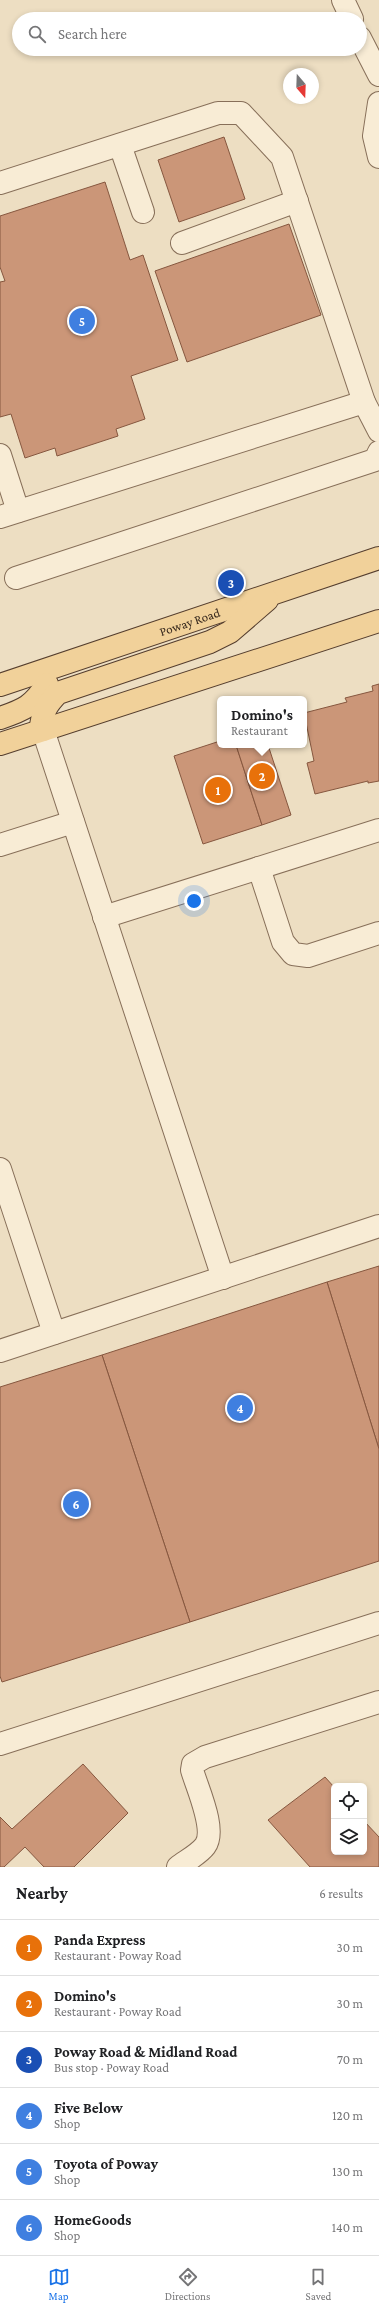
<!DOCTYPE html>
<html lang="en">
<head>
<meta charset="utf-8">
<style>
	:root { --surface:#fff; --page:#f2f2f2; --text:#202124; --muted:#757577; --line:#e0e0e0; --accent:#1a73e8 }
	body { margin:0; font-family:"Crimson Pro",serif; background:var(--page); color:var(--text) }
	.controls { position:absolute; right:12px; bottom:12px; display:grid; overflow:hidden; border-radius:6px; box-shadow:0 2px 6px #0003 }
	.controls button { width:36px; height:36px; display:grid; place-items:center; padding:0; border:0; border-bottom:1px solid var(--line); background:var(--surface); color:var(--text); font:20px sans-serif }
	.compass { position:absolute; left:283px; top:68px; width:36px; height:36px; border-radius:50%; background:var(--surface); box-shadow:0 2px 6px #0003; rotate:161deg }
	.you { position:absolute; left:194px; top:901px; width:14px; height:14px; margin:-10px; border:3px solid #fff; border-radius:50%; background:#1a73e8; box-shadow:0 0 0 6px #1a73e833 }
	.badge { display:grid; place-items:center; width:26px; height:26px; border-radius:50%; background:var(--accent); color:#fff; font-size:13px; font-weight:700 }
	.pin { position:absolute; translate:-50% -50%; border:2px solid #fff; box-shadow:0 1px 4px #0006 }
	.popup { position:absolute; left:217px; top:696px; width:90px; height:52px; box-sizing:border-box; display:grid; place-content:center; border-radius:6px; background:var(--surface); filter:drop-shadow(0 1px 3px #0005); font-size:13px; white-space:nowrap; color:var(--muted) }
	.popup b { font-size:15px; color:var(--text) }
	.popup::after { content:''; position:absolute; left:50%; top:100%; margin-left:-8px; border:8px solid transparent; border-top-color:var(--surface) }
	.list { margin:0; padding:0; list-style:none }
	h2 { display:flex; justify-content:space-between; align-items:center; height:52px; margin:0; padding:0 16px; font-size:17px }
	h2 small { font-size:13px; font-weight:400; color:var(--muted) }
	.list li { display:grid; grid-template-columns:26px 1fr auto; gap:12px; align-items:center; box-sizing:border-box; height:56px; padding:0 16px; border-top:1px solid var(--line) }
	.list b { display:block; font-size:15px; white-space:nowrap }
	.list p { margin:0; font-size:13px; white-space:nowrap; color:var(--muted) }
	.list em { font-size:13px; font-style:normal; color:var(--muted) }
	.icon { flex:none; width:22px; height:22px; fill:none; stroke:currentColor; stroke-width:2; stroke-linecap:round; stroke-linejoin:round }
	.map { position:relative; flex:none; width:379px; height:1867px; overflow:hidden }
	.search { position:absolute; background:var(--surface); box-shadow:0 2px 6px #0003; left:12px; right:12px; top:12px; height:44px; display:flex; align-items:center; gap:10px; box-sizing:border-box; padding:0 14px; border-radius:22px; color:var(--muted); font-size:15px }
	.sheet { height:388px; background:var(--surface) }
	nav { display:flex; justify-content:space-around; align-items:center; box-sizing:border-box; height:56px; border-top:1px solid var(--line); background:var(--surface); font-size:11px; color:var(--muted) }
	nav a { display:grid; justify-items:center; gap:2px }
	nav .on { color:var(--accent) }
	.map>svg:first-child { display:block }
	.building { fill:#cb9678; stroke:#86573f }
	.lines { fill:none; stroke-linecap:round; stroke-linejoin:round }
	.minor-casing { stroke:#876f59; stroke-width:24 }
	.major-casing { stroke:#553e2e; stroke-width:24 }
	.minor { stroke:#f8ecd5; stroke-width:22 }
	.major { stroke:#f1d19a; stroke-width:22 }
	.labels { text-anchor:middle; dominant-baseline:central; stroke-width:3; stroke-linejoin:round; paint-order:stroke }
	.street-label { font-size:13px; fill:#37281d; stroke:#f5e9d1 }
</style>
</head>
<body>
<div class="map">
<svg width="379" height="1867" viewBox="0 0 379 1867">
	<rect width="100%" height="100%" fill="#eddec2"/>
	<g class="building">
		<polygon points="224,137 245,199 179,222 158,160"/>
		<polygon points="105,182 130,260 143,255 178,360 131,376 145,419 116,429 118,436 57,456 55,448 25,458 11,414 0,417 0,282 5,281 0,267 0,216"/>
		<polygon points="289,224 321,315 187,362 155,271"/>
		<polygon points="379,684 379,781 368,783 368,781 315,794 307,763 314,761 304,713 347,702 345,698 373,691 372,686"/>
		<polygon points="220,741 220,745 236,745 262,825 203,844 174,756"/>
		<polygon points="236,745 268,745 291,815 262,825"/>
		<polygon points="379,1266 379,1449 327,1282"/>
		<polygon points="327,1282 379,1449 379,1561 190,1622 102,1355"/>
		<polygon points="102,1355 190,1622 2,1682 0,1676 0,1387"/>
		<polygon points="83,1764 128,1813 74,1867 44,1867 25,1847 4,1867 0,1867 0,1817 12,1829"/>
		<polygon points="325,1777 334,1787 334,1852 364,1852 364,1821 379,1837 379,1867 310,1867 268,1820"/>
	</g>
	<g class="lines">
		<g class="minor-casing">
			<g id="minor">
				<polyline points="343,0 352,19"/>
				<polyline points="360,38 379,75"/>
				<polyline points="379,103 374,136 379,157"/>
				<polyline points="120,145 143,212"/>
				<polyline points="0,183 218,113 241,113 282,157 364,402 0,517"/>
				<polyline points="182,243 297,201"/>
				<polyline points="364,402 379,431"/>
				<polyline points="0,455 18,511"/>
				<polyline points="16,578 375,460 379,452"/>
				<polyline points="43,730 223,1278"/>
				<polyline points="0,845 73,822"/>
				<polyline points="259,868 283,942 293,954 308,956 379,933"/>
				<polyline points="104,917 379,830"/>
				<polyline points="0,1169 54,1333"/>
				<polyline points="0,1351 379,1226"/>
				<polyline points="0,1744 379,1623"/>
				<path d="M178,1867C186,1861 199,1854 205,1846C217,1830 197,1788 192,1770L193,1764L205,1757L379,1702"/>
			</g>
		</g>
		<g class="major-casing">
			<g id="major">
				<path id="s1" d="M0,685L379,558"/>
				<path d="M0,718C24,710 33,706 47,684"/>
				<path d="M43,730L41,728C42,712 47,704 58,693L210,642L230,632L267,600"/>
				<polyline points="0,744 379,621"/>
			</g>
		</g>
		<use href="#minor" class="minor"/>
		<use href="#major" class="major"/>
	</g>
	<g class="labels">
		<g class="street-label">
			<text stroke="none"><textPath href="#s1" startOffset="200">Poway Road</textPath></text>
		</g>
	</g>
</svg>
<div class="controls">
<button><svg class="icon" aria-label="locate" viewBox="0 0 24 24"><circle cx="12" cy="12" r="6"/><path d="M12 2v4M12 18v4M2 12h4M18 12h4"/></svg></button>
<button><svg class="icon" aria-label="layers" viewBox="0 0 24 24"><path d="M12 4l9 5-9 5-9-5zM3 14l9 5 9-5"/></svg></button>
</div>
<svg class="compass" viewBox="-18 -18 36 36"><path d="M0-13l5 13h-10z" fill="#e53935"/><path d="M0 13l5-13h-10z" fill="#757577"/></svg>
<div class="you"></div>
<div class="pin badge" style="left:218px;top:790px;background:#e8710a">1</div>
<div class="pin badge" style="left:262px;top:776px;background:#e8710a">2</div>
<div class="popup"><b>Domino's</b>Restaurant</div>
<div class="pin badge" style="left:231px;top:583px;background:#1a4fb4">3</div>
<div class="pin badge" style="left:240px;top:1408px;background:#3f7fe0">4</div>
<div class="pin badge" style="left:82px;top:321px;background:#3f7fe0">5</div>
<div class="pin badge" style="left:76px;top:1504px;background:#3f7fe0">6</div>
<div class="search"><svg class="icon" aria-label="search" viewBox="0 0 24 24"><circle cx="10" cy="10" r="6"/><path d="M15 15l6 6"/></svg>Search here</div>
</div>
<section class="sheet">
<h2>Nearby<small>6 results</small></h2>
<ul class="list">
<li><span class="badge" style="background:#e8710a">1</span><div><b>Panda Express</b><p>Restaurant · Poway Road</p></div><em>30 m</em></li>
<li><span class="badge" style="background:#e8710a">2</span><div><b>Domino's</b><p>Restaurant · Poway Road</p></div><em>30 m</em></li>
<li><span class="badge" style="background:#1a4fb4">3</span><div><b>Poway Road &amp; Midland Road</b><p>Bus stop · Poway Road</p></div><em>70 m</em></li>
<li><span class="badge" style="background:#3f7fe0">4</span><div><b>Five Below</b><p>Shop</p></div><em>120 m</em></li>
<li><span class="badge" style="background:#3f7fe0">5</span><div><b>Toyota of Poway</b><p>Shop</p></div><em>130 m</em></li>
<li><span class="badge" style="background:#3f7fe0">6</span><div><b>HomeGoods</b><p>Shop</p></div><em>140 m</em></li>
</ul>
</section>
<nav>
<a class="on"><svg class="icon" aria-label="map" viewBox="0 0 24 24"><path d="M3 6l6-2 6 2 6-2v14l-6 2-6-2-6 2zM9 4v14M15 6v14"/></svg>Map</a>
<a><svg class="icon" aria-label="directions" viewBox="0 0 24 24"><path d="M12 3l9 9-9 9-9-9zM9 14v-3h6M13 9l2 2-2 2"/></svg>Directions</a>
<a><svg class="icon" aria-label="saved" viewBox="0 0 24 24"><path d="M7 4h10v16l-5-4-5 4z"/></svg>Saved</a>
</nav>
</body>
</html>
